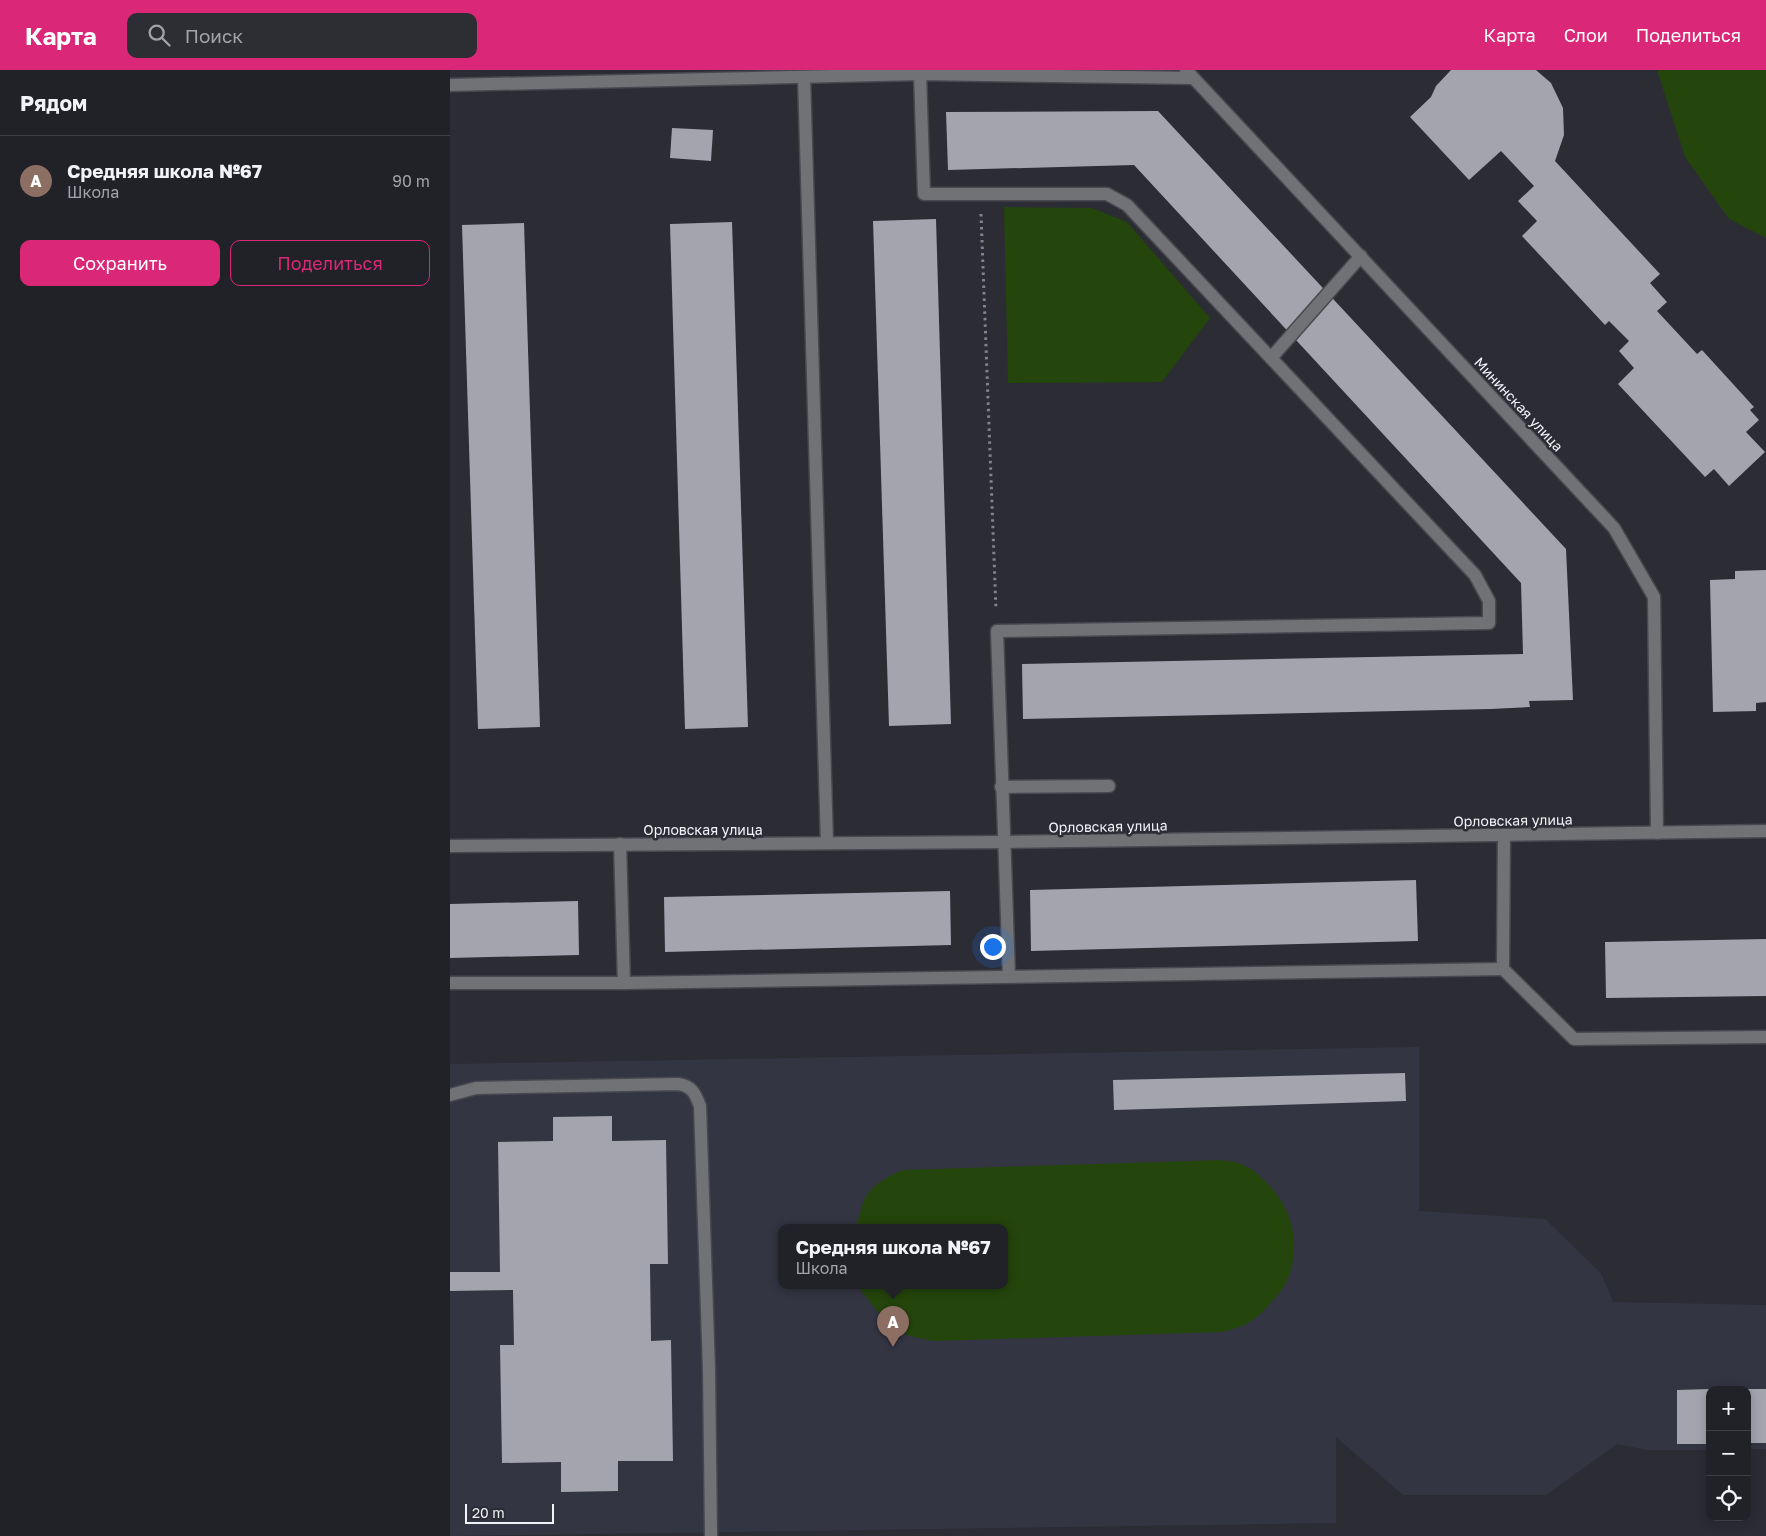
<!DOCTYPE html>
<html lang="ru">
<head>
<meta charset="utf-8">
<style>
	:root { --surface:#212128; --page:#2d2e34; --text:#f1f3f6; --muted:#a2a3a8; --line:#3e3e45; --accent:#db2777 }
	body { margin:0; font-family:"Golos Text",sans-serif; background:var(--page); color:var(--text) }
	.controls { position:absolute; right:15px; bottom:15px; display:grid; overflow:hidden; border-radius:10px; box-shadow:0 2px 12px #0003 }
	.controls button { width:45px; height:45px; display:grid; place-items:center; padding:0; border:0; border-bottom:1px solid var(--line); background:var(--surface); color:var(--text); font:25px sans-serif }
	.scale { position:absolute; left:15px; bottom:12px; width:89px; box-sizing:border-box; padding-left:5px; border:2px solid #f2f3f9; border-top:0; font-size:14px; line-height:18px; white-space:nowrap; color:#f2f3f9; -webkit-text-stroke:4px #2c2c35; paint-order:stroke }
	.you { position:absolute; left:542px; top:876px; width:18px; height:18px; margin:-12px; border:4px solid #fff; border-radius:50%; background:#1a73e8; box-shadow:0 0 0 8px #1a73e833 }
	.badge { display:grid; place-items:center; width:32px; height:32px; border-radius:50%; background:var(--accent); color:#fff; font-size:16px; font-weight:700 }
	.pin { position:absolute; translate:-50% -41px; filter:drop-shadow(0 1px 2px #0008) }
	.pin::after { content:''; position:absolute; top:26px; width:18px; height:15px; background:inherit; clip-path:polygon(0 0,100% 0,50% 100%) }
	.popup { position:absolute; left:328px; top:1154px; width:230px; height:65px; box-sizing:border-box; display:grid; place-content:center; border-radius:10px; background:var(--surface); filter:drop-shadow(0 1px 4px #0005); font-size:16px; white-space:nowrap; color:var(--muted) }
	.popup b { font-size:19px; color:var(--text) }
	.popup::after { content:''; position:absolute; left:50%; top:100%; margin-left:-10px; border:10px solid transparent; border-top-color:var(--surface) }
	.list { margin:0; padding:0; list-style:none }
	h2 { display:flex; justify-content:space-between; align-items:center; height:65px; margin:0; padding:0 20px; font-size:21px }
	h2 small { font-size:16px; font-weight:400; color:var(--muted) }
	.list li { display:grid; grid-template-columns:32px 1fr auto; gap:15px; align-items:center; box-sizing:border-box; height:90px; padding:0 20px; border-top:1px solid var(--line) }
	.list b { display:block; font-size:19px; white-space:nowrap }
	.list p { margin:0; font-size:16px; white-space:nowrap; color:var(--muted) }
	.list em { font-size:16px; font-style:normal; color:var(--muted) }
	.actions { display:flex; gap:10px; padding:15px 20px }
	.actions a { flex:1; padding:11px 0; border:1px solid var(--accent); border-radius:10px; text-align:center; font-size:18px; color:var(--accent) }
	.actions .main { background:var(--accent); color:#fff }
	.icon { flex:none; width:28px; height:28px; fill:none; stroke:currentColor; stroke-width:2; stroke-linecap:round; stroke-linejoin:round }
	.map { position:relative; flex:none; width:1316px; height:1466px; overflow:hidden }
	header { display:flex; align-items:center; gap:30px; box-sizing:border-box; height:70px; padding:0 25px; background:var(--accent); color:#fff }
	header strong { font-size:24px }
	nav { display:flex; gap:28px; margin-inline-start:auto; font-size:18px }
	.search { width:350px; height:45px; background:var(--page); display:flex; align-items:center; gap:12px; box-sizing:border-box; padding:0 18px; border-radius:10px; color:var(--muted); font-size:19px }
	main { display:flex }
	aside { flex:1; background:var(--surface) }
	.map>svg:first-child { display:block }
	.built { fill:#343543; fill-rule:evenodd }
	.green { fill:#24450c }
	.building { fill:#a3a4ae }
	.lines { fill:none; stroke-linecap:round; stroke-linejoin:round }
	.lane-casing { stroke:#484850; stroke-width:15 }
	.street-casing { stroke:#484850; stroke-width:15 }
	.path { stroke:#83838b; stroke-width:3; stroke-dasharray:2.5 4; stroke-linecap:butt }
	.lane { stroke:#717276; stroke-width:12 }
	.street { stroke:#717276; stroke-width:12 }
	.labels { text-anchor:middle; dominant-baseline:central; stroke-width:5; stroke-linejoin:round; paint-order:stroke }
	.street-label { font-size:14px; fill:#f2f3f9; stroke:#2c2c35 }
</style>
</head>
<body>
<header>
<strong>Карта</strong>
<div class="search"><svg class="icon" aria-label="search" viewBox="0 0 24 24"><circle cx="10" cy="10" r="6"/><path d="M15 15l6 6"/></svg>Поиск</div>
<nav><a>Карта</a><a>Слои</a><a>Поделиться</a></nav>
</header>
<main>
<aside>
<h2>Рядом<small></small></h2>
<ul class="list">
<li><span class="badge" style="background:#8d6e63">A</span><div><b>Средняя школа №67</b><p>Школа</p></div><em>90 m</em></li>
</ul>
<div class="actions"><a class="main">Сохранить</a><a>Поделиться</a></div>
</aside>
<div class="map">
<svg width="1316" height="1466" viewBox="0 0 1316 1466">
	<rect width="100%" height="100%" fill="#2c2c35"/>
	<path class="built" d="M969,977V1141L1095,1149L1151,1203L1163,1232L1316,1235V1379H1297V1320H1260V1380H1197L1167,1374L1096,1425H953L886,1367V1453L0,1466V994ZM332,1158H554V1216H332Z"/>
	<g class="green">
		<polygon points="1207,0 1316,0 1316,168 1279,149 1235,87"/>
		<polygon points="554,137 642,138 677,152 760,248 712,312 558,313"/>
		<path d="M770,1090C793,1092 800,1096 817,1113C843,1139 852,1176 837,1211C833,1220 825,1228 818,1236C814,1240 809,1246 804,1249C795,1256 784,1259 772,1262L483,1271C476,1269 467,1268 460,1266C438,1257 423,1236 409,1218L408,1216H554V1158H405C408,1151 410,1143 412,1135C419,1116 436,1107 453,1100Z"/>
	</g>
	<g class="building">
		<polygon points="1001,0 1086,0 1101,13 1113,38 1114,65 1105,91 1210,204 1200,213 1217,232 1207,241 1247,284 1252,280 1304,337 1300,340 1309,350 1296,362 1315,382 1279,416 1264,399 1255,407 1168,314 1184,298 1169,281 1179,271 1159,251 1155,255 1072,166 1087,151 1068,131 1084,116 1051,81 1019,110 960,47 981,27 986,16"/>
		<polygon points="708,41 1116,479 1123,630 1079,631 1080,637 1041,639 573,649 572,594 1073,584 1071,513 684,95 498,100 496,42"/>
		<polygon points="222,58 263,60 261,91 220,88"/>
		<polygon points="486,149 501,654 439,656 423,151"/>
		<polygon points="282,152 298,657 235,659 220,154"/>
		<polygon points="74,153 90,657 28,659 12,155"/>
		<polygon points="1316,500 1316,632 1306,633 1306,641 1263,642 1260,510 1285,509 1285,501"/>
		<polygon points="966,810 968,871 581,881 580,820"/>
		<polygon points="500,821 501,875 215,882 214,827"/>
		<polygon points="128,831 129,885 0,888 0,834"/>
		<polygon points="1316,869 1316,926 1156,928 1155,872"/>
		<polygon points="955,1003 956,1031 664,1040 663,1010"/>
		<polygon points="162,1046 162,1071 216,1070 218,1194 200,1194 201,1271 221,1270 223,1391 168,1391 168,1421 111,1422 111,1392 52,1393 50,1275 64,1275 63,1220 0,1221 0,1202 50,1202 48,1072 103,1071 103,1047"/>
		<polygon points="1260,1319 1260,1374 1227,1374 1227,1320"/>
		<rect x="1297" y="1319" width="19" height="54"/>
	</g>
	<g class="lines">
		<g class="lane-casing">
			<g id="lane">
				<polyline points="470,4 474,124 657,124 677,135 1025,505 1039,531 1039,553 547,561 559,906"/>
				<polyline points="354,7 377,773"/>
				<polyline points="821,288 911,186"/>
				<polyline points="551,717 659,716"/>
				<polyline points="1054,765 1053,899 1124,969 1316,967"/>
				<polyline points="170,774 174,913"/>
				<polyline points="0,913 174,913 1053,899"/>
				<path d="M0,1025L26,1018L228,1014C242,1016 245,1023 250,1036L259,1300L261,1466"/>
			</g>
		</g>
		<g class="street-casing">
			<g id="street">
				<polyline points="736,0 1164,458 1204,527 1207,763"/>
				<polyline points="0,15 470,4 743,8"/>
				<polyline points="0,776 555,772 1316,761"/>
			</g>
		</g>
		<polyline class="path" points="531,144 546,540"/>
		<use href="#lane" class="lane"/>
		<use href="#street" class="street"/>
	</g>
	<g class="labels">
		<g class="street-label">
			<text transform="translate(1069 334) rotate(47)">Мининская улица</text>
			<text transform="translate(1063 750) rotate(-1)">Орловская улица</text>
			<text transform="translate(658 756) rotate(-1)">Орловская улица</text>
			<text x="253" y="759">Орловская улица</text>
		</g>
	</g>
</svg>
<div class="controls">
<button>+</button>
<button>−</button>
<button><svg class="icon" aria-label="locate" viewBox="0 0 24 24"><circle cx="12" cy="12" r="6"/><path d="M12 2v4M12 18v4M2 12h4M18 12h4"/></svg></button>
</div>
<div class="scale">20 m</div>
<div class="you"></div>
<div class="pin badge" style="left:443px;top:1277px;background:#8d6e63">A</div>
<div class="popup"><b>Средняя школа №67</b>Школа</div>
</div>
</main>
</body>
</html>
